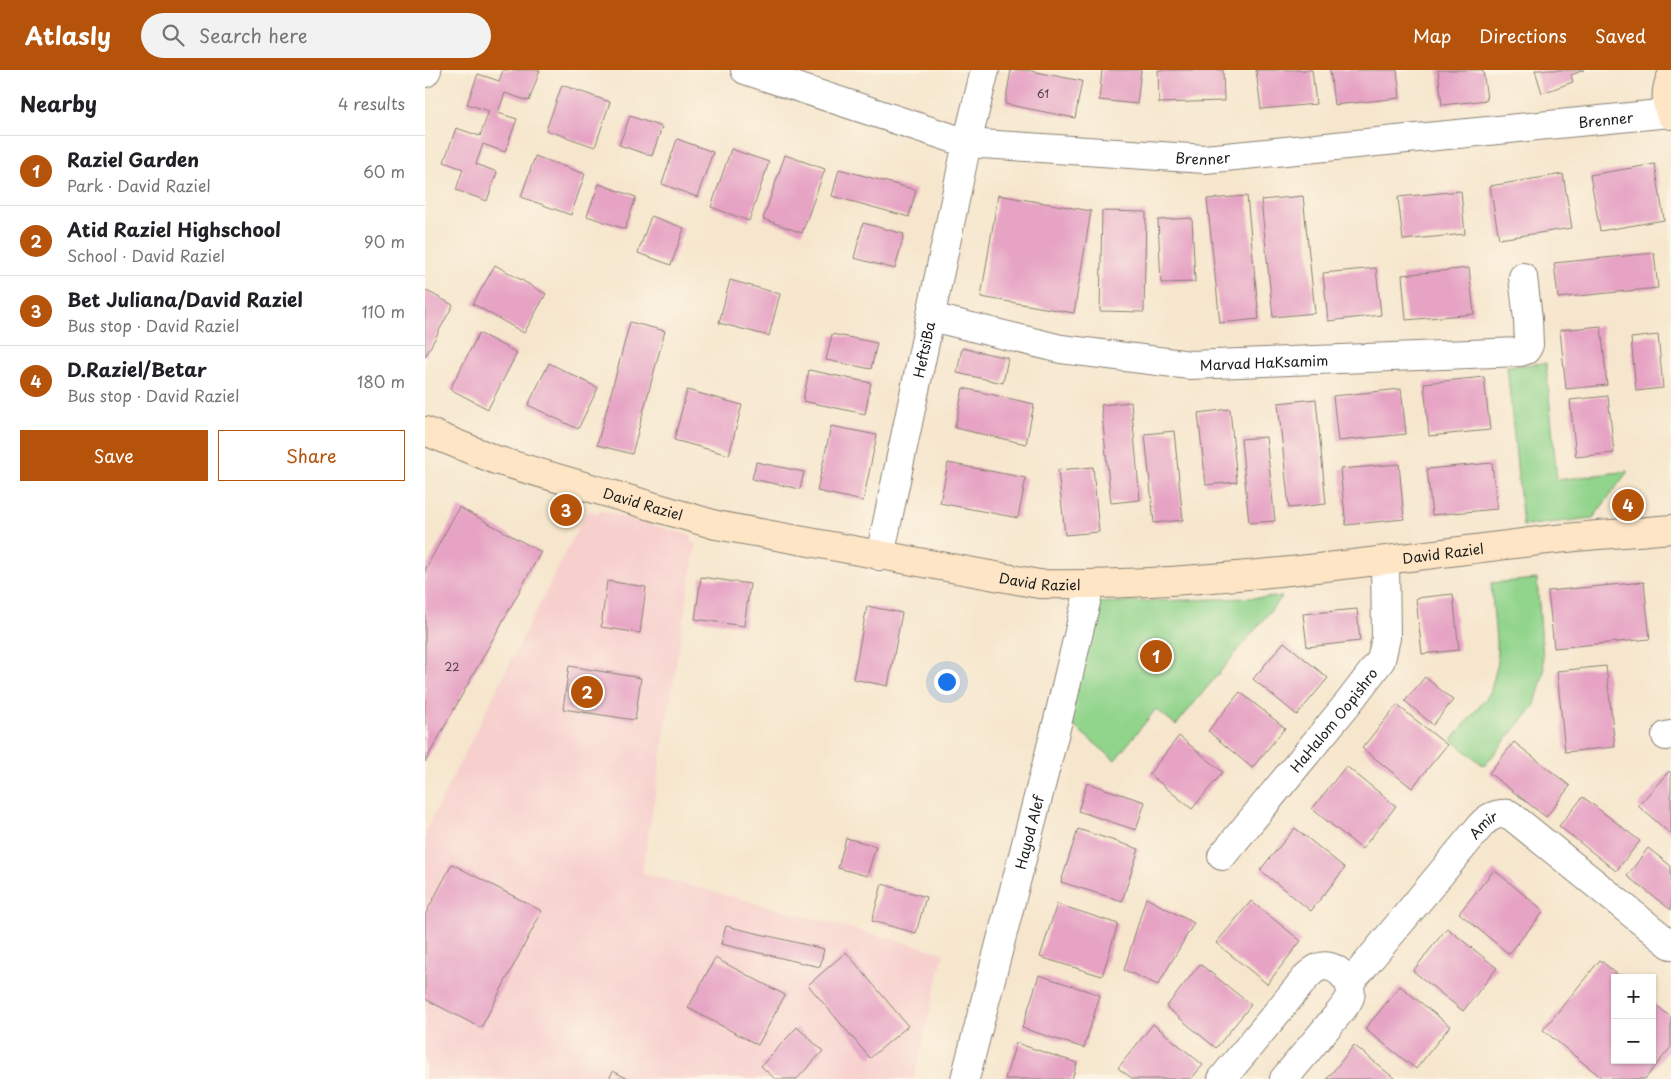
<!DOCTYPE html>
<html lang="en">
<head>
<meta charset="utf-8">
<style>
	:root { --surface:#fff; --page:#f2f2f2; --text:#202124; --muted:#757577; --line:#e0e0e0; --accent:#b45309 }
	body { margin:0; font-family:"Playpen Sans",sans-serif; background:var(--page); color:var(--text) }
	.controls { position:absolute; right:15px; bottom:15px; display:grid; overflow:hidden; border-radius:0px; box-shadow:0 1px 4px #0004 }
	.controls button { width:45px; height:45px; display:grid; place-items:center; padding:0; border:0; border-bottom:1px solid var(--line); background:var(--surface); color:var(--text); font:25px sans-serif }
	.you { position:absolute; left:521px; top:611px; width:18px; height:18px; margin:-12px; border:4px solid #fff; border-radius:50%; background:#1a73e8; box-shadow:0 0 0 8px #1a73e833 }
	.badge { display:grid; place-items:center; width:32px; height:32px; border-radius:50%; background:var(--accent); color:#fff; font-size:16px; font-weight:700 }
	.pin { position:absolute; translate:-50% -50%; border:2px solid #fff; box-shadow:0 1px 5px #0006 }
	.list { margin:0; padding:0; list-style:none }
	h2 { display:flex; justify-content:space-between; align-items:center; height:65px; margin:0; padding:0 20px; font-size:21px }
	h2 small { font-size:16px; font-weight:400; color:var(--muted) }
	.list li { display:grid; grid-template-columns:32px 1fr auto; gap:15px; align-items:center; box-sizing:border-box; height:70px; padding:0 20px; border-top:1px solid var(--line) }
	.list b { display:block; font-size:19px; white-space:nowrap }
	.list p { margin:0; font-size:16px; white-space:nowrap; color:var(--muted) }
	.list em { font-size:16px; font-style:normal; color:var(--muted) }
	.actions { display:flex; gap:10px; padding:15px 20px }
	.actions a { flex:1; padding:11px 0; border:1px solid var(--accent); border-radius:0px; text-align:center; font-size:18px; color:var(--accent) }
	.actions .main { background:var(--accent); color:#fff }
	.icon { flex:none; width:28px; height:28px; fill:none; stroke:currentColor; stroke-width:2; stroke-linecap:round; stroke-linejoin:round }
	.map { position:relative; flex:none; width:1246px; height:1009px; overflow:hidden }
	header { display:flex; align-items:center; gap:30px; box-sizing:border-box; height:70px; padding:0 25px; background:var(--accent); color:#fff }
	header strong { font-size:24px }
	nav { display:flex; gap:28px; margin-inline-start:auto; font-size:18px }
	.search { width:350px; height:45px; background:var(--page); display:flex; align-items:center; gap:12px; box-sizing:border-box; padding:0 18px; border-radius:28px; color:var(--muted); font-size:19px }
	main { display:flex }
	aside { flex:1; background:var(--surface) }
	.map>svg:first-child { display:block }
	.built { fill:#f7d0cd }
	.green { fill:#91d48c; stroke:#567854 }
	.building { fill:#e6a3c4 }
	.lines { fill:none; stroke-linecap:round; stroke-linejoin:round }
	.street-casing { stroke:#898174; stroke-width:30 }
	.secondary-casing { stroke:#898174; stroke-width:30 }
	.street { stroke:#fff; stroke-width:28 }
	.secondary { stroke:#fde5c5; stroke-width:28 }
	.labels { text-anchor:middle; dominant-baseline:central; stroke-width:4.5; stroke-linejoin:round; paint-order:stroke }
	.number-label { font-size:11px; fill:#4e3e46 }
	.street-label { font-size:14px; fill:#1c1c1c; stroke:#fcf5e5 }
</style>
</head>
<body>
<header>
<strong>Atlasly</strong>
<div class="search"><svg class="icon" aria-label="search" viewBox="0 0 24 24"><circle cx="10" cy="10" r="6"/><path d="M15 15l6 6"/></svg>Search here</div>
<nav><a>Map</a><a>Directions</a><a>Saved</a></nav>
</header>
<main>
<aside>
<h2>Nearby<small>4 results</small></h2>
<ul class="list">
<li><span class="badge">1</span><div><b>Raziel Garden</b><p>Park · David Raziel</p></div><em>60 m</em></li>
<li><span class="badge">2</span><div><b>Atid Raziel Highschool</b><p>School · David Raziel</p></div><em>90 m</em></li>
<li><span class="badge">3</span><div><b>Bet Juliana/David Raziel</b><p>Bus stop · David Raziel</p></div><em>110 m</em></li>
<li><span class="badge">4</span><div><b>D.Raziel/Betar</b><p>Bus stop · David Raziel</p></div><em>180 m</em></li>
</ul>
<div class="actions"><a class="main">Save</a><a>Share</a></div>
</aside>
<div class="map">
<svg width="1246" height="1009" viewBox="0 0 1246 1009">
	<rect width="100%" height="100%" fill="#fcf5e5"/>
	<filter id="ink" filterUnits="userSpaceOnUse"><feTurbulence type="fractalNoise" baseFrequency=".02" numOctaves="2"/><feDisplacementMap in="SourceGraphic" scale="10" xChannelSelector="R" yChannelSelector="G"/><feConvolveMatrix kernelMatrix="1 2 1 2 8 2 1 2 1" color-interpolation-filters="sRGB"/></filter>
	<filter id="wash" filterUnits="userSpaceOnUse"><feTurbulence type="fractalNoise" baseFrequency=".0096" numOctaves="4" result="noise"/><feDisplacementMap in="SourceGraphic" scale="20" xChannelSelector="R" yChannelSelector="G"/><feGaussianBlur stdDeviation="1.12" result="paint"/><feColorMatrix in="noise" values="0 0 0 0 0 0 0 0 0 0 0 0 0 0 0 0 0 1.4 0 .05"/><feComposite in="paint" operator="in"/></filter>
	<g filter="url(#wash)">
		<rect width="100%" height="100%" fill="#f6e6cd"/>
		<polygon class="built" points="162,440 173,444 175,440 266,466 266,472 271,474 217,803 519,883 489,1009 0,1009 0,762"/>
		<g class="green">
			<polygon points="1121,293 1132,410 1203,401 1168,448 1098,456 1082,296"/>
			<polygon points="1112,509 1119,601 1110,635 1059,696 1027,670 1065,623 1073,593 1066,513"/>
			<polygon points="857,527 751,655 731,639 690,690 639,648 665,533"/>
		</g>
		<g id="blocks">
			<g class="building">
				<polygon points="78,0 115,0 104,31 80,23 73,43 92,49 80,82 58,74 51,94 72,102 62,131 31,120 38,99 19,92 31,58 55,66 64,41 42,34 53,4 74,11"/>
				<polygon points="586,0 601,0 657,11 650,48 580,34"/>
				<polygon points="677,0 716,0 712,34 674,30"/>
				<polygon points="733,0 798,0 799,31 734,33"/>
				<polygon points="831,0 887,0 891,34 836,39"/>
				<polygon points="905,0 972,0 975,28 909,35"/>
				<polygon points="1013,0 1058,0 1062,30 1017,35"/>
				<polygon points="1110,0 1159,0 1146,5 1148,12 1117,23"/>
				<polygon points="137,15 185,32 170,77 121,60"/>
				<polygon points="205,46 237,57 227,86 194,75"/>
				<polygon points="252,69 288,82 272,127 237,114"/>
				<polygon points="306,79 344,92 324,151 286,137"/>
				<polygon points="360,85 400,99 377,163 338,149"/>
				<polygon points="110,86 160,104 146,145 96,127"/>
				<polygon points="1230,94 1239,150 1175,161 1165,105"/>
				<polygon points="414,99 491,120 484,147 407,126"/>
				<polygon points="1138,104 1147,158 1074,169 1065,116"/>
				<polygon points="174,114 211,127 200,159 162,146"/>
				<polygon points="1036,121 1040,164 978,170 973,127"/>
				<polygon points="573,125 666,141 649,243 556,227"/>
				<polygon points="822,126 834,249 795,253 782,129"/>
				<polygon points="878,126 890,243 848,247 836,130"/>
				<polygon points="677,141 721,142 719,242 675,241"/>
				<polygon points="226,146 259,158 246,195 213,183"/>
				<polygon points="767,148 770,212 736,213 733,150"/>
				<polygon points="438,153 479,164 470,199 429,188"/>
				<polygon points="1229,183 1233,218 1133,228 1129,193"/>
				<polygon points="70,195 121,224 99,263 48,234"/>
				<polygon points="951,198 956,245 903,251 898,203"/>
				<polygon points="1044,198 1049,244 981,250 977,205"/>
				<polygon points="305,210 355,224 344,266 294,253"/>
				<polygon points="0,220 28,235 0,287"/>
				<polygon points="205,252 240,261 207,384 172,375"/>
				<polygon points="1176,256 1182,315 1141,319 1135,260"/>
				<polygon points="54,263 92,283 63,339 25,319"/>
				<polygon points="407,264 452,273 446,299 401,290"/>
				<polygon points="1233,265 1238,318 1211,321 1206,268"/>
				<polygon points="537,278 583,288 578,313 532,303"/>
				<polygon points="124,293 173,318 153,359 103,335"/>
				<polygon points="384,300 446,313 440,344 378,331"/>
				<polygon points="1059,307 1065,360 1004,366 999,313"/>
				<polygon points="538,318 609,334 601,374 530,358"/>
				<polygon points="976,319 981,364 913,371 908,326"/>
				<polygon points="262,320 317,335 304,385 249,370"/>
				<polygon points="1183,326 1189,383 1151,387 1145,330"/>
				<polygon points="891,329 901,434 864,438 853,333"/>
				<polygon points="706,332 715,430 686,433 676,335"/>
				<polygon points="805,339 812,412 781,415 773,343"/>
				<polygon points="406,356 452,365 438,431 392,421"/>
				<polygon points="749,361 758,450 729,453 720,364"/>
				<polygon points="841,367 850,451 824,453 816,369"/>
				<polygon points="331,392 379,402 375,419 327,409"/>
				<polygon points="523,393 601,408 593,448 515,433"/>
				<polygon points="1067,393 1072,439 1007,445 1002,399"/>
				<polygon points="974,394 979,449 921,455 915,399"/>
				<polygon points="668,397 674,462 640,465 633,400"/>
				<polygon points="34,437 116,482 0,692 0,500"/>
				<polygon points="276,507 325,514 319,556 270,549"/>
				<polygon points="182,511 221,517 215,563 176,557"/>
				<polygon points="1219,512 1225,569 1129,578 1123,521"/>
				<polygon points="1028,524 1034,580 997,584 991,528"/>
				<polygon points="442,536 477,543 463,616 428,609"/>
				<polygon points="932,539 935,571 882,577 878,544"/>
				<polygon points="859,572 903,608 872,645 828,609"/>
				<polygon points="144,596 216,608 210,650 138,639"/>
				<polygon points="1181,596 1190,677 1140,682 1132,601"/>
				<polygon points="1000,607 1028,630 1008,655 980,631"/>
				<polygon points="815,622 860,658 827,698 783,661"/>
				<polygon points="972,635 1022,675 987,718 937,678"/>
				<polygon points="754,666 798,702 767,739 724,704"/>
				<polygon points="1089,672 1145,716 1121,747 1064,703"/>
				<polygon points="921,696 971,736 937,779 887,739"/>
				<polygon points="1244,701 1246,703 1246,764 1213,736"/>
				<polygon points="662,713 720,732 711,760 653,741"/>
				<polygon points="1158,727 1215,771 1191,801 1134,756"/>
				<polygon points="870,758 920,798 886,841 835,800"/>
				<polygon points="653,759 714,779 697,831 636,812"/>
				<polygon points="421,768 451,776 442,806 413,798"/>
				<polygon points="1223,778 1246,796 1246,840 1202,806"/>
				<polygon points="27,794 117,841 56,958 0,929 0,845"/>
				<polygon points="1069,800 1119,841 1084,884 1034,843"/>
				<polygon points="457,814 501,827 491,863 447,851"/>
				<polygon points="721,828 769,853 733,915 699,900"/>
				<polygon points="826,831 876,871 842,914 791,873"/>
				<polygon points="632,834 693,854 677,906 615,887"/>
				<polygon points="301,856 399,879 395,897 296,874"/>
				<polygon points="1022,858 1072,898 1038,941 988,901"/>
				<polygon points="421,882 483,956 445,988 383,915"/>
				<polygon points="290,888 360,925 333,975 263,938"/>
				<polygon points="1175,890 1197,908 1190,908 1190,990 1227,990 1227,932 1246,947 1246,977 1220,1009 1178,1009 1118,960"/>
				<polygon points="775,894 826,935 791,978 741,937"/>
				<polygon points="614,905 675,925 659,978 597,958"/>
				<polygon points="975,916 1025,956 991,999 940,959"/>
				<polygon points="728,954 778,995 766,1009 708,1009 693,998"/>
				<polygon points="372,957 398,981 372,1009 350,1009 336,996"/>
				<polygon points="591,973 652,993 647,1009 580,1009"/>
				<polygon points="929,975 970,1009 902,1009"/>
				<polygon points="188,1001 203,1009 184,1009"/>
			</g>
		</g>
	</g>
	<g filter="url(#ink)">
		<use href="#blocks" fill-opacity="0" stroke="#898174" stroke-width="1"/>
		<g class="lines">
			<g class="street-casing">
				<g id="street">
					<path id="s1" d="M320,0L542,73L780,89L1245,43"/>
					<polyline points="0,3 2,0"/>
					<path id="s2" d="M506,247L636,279L765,295L1095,282L1101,280L1104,275L1103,249L1098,207"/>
					<path id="s3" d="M455,486L542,73L560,0"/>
					<polyline points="1241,666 1246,665"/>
					<path id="s4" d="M797,786L924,632L956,590L961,568L960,491"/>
					<path id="s5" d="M920,908L929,907L936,900L1056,755C1064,746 1072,743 1084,744L1246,875"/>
					<path id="s6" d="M540,1009L633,650L665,515"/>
					<path d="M797,1009L883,905C886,903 889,899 893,898C908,890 930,911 925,927C924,930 921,934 919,937L859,1009"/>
				</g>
			</g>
			<g class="secondary-casing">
				<g id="secondary">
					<path d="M1246,7C1240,20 1240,32 1246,45"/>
					<path id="s7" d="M0,361L71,390L291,455L614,514C784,517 953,490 1122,470C1163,465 1205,463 1246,459"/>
				</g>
			</g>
			<use href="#street" class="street"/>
			<use href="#secondary" class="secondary"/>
		</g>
	</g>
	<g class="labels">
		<g class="number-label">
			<text x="618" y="23">61</text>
			<text x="27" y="596">22</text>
		</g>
		<g class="street-label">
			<text stroke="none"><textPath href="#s1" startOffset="875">Brenner</textPath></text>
			<text stroke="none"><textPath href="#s1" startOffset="470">Brenner</textPath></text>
			<text stroke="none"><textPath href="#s3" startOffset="211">HeftsiBa</textPath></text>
			<text stroke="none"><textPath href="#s2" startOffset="338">Marvad HaKsamim</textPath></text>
			<text stroke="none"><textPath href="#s7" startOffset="230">David Raziel</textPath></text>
			<text stroke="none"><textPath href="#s7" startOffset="1040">David Raziel</textPath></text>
			<text stroke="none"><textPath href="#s7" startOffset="635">David Raziel</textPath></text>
			<text stroke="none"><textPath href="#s4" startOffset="176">HaHalom Oopishro</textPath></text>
			<text stroke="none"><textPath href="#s5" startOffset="209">Amir</textPath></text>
			<text stroke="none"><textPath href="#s6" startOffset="255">Hayod Alef</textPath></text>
		</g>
	</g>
</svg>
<div class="controls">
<button>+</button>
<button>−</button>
</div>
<div class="you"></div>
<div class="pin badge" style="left:731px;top:586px">1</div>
<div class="pin badge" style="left:162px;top:622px">2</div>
<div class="pin badge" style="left:141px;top:440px">3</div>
<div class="pin badge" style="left:1203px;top:435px">4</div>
</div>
</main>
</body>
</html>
